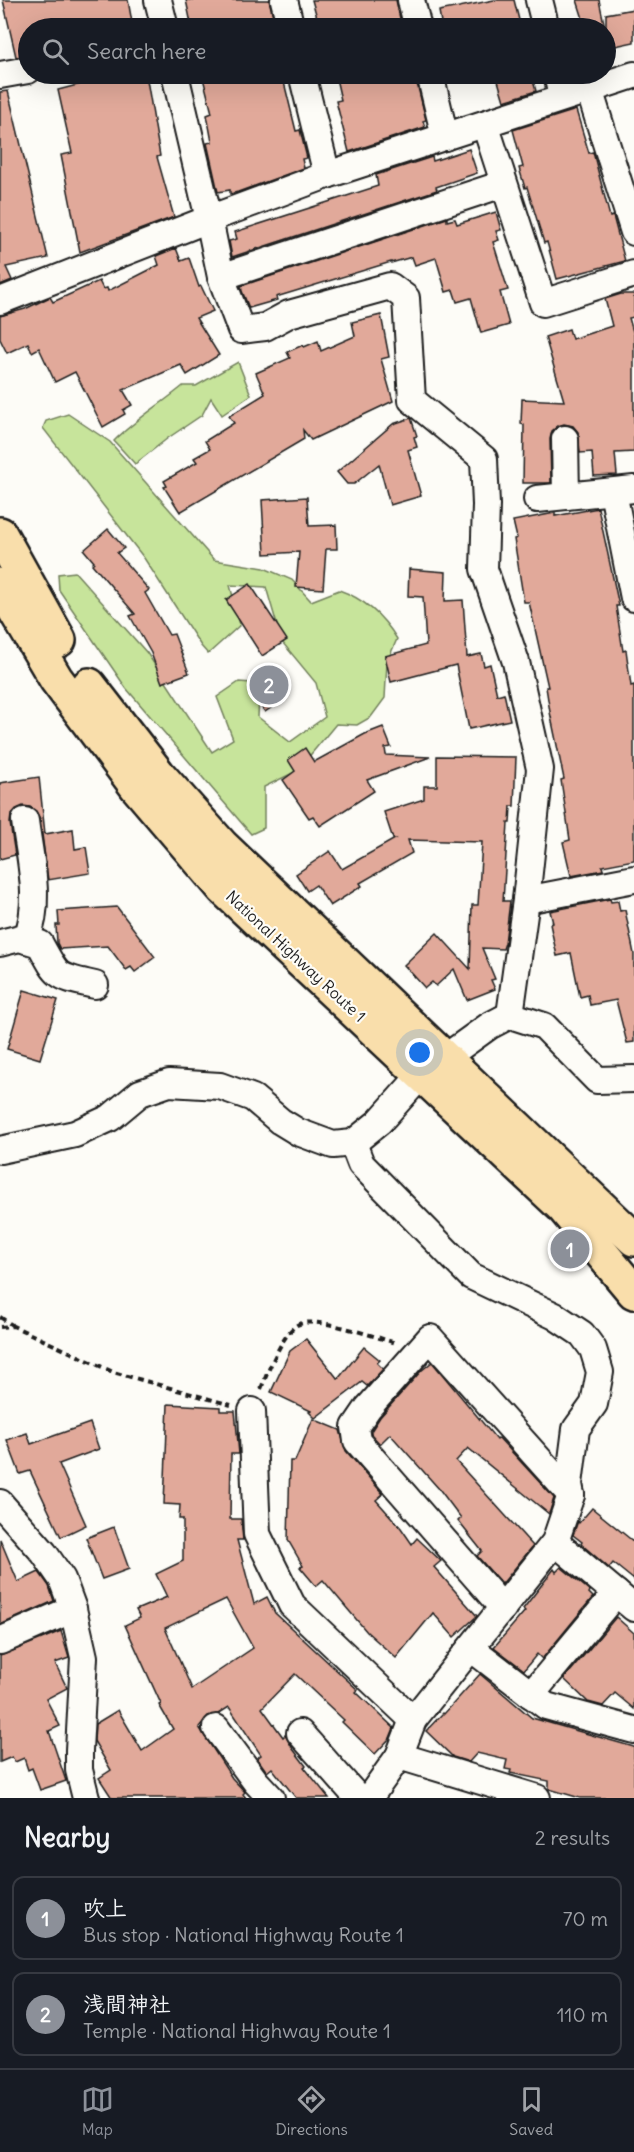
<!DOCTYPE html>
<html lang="en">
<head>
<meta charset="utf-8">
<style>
	:root { --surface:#171b24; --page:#20242c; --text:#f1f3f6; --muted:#9ea1a6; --line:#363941; --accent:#8c9099 }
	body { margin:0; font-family:Delius,"Klee One",sans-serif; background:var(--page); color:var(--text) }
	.you { position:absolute; left:420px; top:1053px; width:21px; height:21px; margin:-15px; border:4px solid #fff; border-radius:50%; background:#1a73e8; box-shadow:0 0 0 9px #1a73e833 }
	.badge { display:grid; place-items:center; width:39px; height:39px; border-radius:50%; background:var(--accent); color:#fff; font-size:20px; font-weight:700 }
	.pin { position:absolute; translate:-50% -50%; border:3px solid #fff; box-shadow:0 2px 6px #0006 }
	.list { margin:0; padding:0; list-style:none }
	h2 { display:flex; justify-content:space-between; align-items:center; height:78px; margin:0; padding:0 24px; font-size:26px }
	h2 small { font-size:20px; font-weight:400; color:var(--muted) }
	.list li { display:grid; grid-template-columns:39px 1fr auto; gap:18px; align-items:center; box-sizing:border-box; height:84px; margin:0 12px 12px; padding:0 12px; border:2px solid var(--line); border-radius:12px }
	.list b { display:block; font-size:22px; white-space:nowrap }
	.list p { margin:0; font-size:20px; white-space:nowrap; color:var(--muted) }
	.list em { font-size:20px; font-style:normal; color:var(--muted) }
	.icon { flex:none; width:33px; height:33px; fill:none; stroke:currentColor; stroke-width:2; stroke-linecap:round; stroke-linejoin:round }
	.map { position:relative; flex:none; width:634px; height:1798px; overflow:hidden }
	.search { position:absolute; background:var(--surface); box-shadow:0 6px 24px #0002; left:18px; right:18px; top:18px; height:66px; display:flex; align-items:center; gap:15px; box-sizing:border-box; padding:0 21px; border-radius:33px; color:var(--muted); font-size:22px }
	.sheet { height:270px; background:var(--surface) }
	nav { display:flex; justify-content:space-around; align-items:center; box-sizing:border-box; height:84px; border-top:2px solid var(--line); background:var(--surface); font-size:16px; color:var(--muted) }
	nav a { display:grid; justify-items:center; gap:3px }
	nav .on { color:var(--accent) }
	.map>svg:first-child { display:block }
	.green { fill:#c7e49b; stroke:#72805c; stroke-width:1.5 }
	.building { fill:#e1a99a; stroke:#1c1c1c; stroke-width:1.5; fill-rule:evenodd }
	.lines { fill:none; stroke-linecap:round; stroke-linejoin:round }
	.minor-casing { stroke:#1c1c1c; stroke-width:30 }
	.highway-casing { stroke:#1c1c1c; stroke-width:38 }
	.path { stroke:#1c1c1c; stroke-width:4; stroke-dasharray:6 4.5; stroke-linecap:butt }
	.minor { stroke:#fdfcf7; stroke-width:26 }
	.highway { stroke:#f9deab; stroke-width:33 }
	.labels { text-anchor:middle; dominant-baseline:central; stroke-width:4.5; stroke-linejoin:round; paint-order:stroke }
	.street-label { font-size:16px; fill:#1c1c1c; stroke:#fdfcf7 }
</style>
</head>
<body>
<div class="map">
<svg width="634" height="1798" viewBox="0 0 634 1798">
	<rect width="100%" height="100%" fill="#fdfcf7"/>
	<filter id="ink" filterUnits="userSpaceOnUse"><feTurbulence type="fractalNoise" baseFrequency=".0167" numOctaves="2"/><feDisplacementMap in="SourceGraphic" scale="12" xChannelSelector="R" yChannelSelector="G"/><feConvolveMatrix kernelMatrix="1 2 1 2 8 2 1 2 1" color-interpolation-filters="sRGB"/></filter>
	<g filter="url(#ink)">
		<g class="green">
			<path d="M238,362L251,395L222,415L211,398L202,415L168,438L135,464L114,441C135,420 160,405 183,386H196Z"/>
			<path d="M68,414L110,442L214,560L264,568L292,580L311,601L339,590C365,599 383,616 397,639L387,662L385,698L371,717L357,725L336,724L297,771L264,787V828L251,834L126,688L59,590L58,574L75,572L147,653L212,752L233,739L217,697L239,682L252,683L259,697L258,717L290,742L325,717L316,683L282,642L266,587L230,585L240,625L208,654L201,646L144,558L43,428L46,421Z"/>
		</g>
		<g class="building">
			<polygon points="3,0 128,0 133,28 28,28 28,55 16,57"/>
			<polygon points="186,0 269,0 276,28 192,28"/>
			<polygon points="312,0 396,0 401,23 374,28 320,28"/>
			<polygon points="494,0 514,0 520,24 500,28 442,28 439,11"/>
			<polygon points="577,0 599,0 605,28 586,28"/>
			<polygon points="634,9 634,42 606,48 606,14"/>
			<polygon points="100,74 146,74 160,156 157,157 174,217 80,252 61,155 72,153 58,90 101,79"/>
			<polygon points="202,74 282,74 296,131 300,130 307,158 302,159 304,168 238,192 230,194 230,190 218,192 207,143 212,142 207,115 212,113"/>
			<polygon points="335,74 410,74 412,80 414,79 418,87 426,120 423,121 425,127 349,152 336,101 341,100"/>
			<polygon points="496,74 531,74 536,91 504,101"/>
			<polygon points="8,91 48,258 6,267 12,280 0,285 0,92"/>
			<polygon points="576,110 589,153 593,152 610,217 613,216 625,261 557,279 547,242 544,243 527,187 525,188 519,168 523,167 513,130"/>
			<polygon points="469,149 477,173 436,187 437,190 232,257 229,241 237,239 235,232 378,186 376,175 432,157 433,161"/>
			<polygon points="496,212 501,230 496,231 499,240 493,242 508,290 500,292 509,325 481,333 471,298 457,302 453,290 446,292 436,258 415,265 412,257 391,263 391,262 276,297 277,300 249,308 242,291 241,286 447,218 447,221 455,219 457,224"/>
			<polygon points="176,248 181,261 189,258 199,287 201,286 213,311 196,318 219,355 187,375 181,365 123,390 132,405 123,410 125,414 103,427 75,372 55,382 39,348 32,352 28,343 7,353 0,339 0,316 25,309 50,297 53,302 99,281 103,289 107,288 108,291 159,265 156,256"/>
			<polygon points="621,294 634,294 634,317 629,318 634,335 634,452 615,453 617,475 594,476 592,452 580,453 578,432 573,426 564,424 558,426 552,431 550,439 551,483 523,483 524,425 521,424 522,399 564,401 545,337 569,329 572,339 612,326 605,299"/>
			<polygon points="381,315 389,357 381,359 393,401 311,440 303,430 304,439 180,512 164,487 167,486 164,481 197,462 194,458 210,449 205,441 234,423 229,416 265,394 256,373 290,358 287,352 303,345 304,347 318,341 321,351 355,336 352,322"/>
			<polygon points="411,418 417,436 414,437 417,447 408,450 421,496 390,505 379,464 354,484 347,484 337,472 393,424"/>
			<polygon points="307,497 309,526 336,525 337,549 326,549 323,589 296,587 299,552 265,554 262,500"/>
			<polygon points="598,508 619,606 616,606 623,651 626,650 631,686 634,685 634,860 602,866 603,870 571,876 563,842 570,840 561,780 564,779 550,712 546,687 548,687 529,602 524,602 514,539 517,538 513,521 555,513 555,516"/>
			<polygon points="108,529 124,548 117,553 149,590 145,593 169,635 174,634 189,673 162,683 151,653 130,616 135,614 92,564 94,562 84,550"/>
			<polygon points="409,569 446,572 445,601 463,600 467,657 481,654 484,666 490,664 497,695 504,693 510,720 469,729 456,665 391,682 385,656 426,645 423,597 408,596"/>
			<polygon points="250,584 287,640 262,656 226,600"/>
			<polygon points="273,673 289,695 265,712 249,690"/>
			<polygon points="383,727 391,747 385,748 386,755 430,757 367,780 374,791 320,826 313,816 309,818 283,780 295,771 288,760 305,748 314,762 365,734"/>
			<polygon points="437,756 516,757 514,806 511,806 510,823 508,823 503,901 510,901 505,943 503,949 482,948 495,979 491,980 495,989 467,1000 454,969 436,986 432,982 425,988 404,965 437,933 470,969 472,905 478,905 482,842 408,840 412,853 360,883 362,886 330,906 316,885 307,891 296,874 330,851 342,869 395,839 393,839 384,812 424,799 424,786 437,786"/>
			<polygon points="39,777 45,834 73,829 75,849 86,847 90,873 48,880 40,819 36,811 30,807 23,806 16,809 11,815 10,823 15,855 0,859 0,783"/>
			<polygon points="610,899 611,902 618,901 620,911 625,910 634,954 634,1042 627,1043 616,1000 590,1005 588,995 580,997 571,953 557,956 550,924 553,923 550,911"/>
			<polygon points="117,907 155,957 135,972 131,967 126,970 108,946 60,949 57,943 56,925 59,925 58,911"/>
			<polygon points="24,990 58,1000 40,1059 7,1049"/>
			<polygon points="306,1339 338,1379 364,1347 380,1360 377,1363 383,1369 367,1386 362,1382 315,1418 309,1412 311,1411 271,1392 290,1351"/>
			<polygon points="432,1362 497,1440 499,1438 554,1498 549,1514 468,1448 456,1461 533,1546 502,1584 477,1556 482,1551 458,1521 461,1518 440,1490 390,1434 380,1444 371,1434 371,1431 380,1417 421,1371"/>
			<path d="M168,1404L220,1407V1411H235L239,1454H231L230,1519H241L243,1540H237L254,1604L267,1597L275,1613L358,1690L356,1692L394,1728L390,1738L375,1754L342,1722L344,1720L295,1674L262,1708L283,1737L285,1735L293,1749L306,1766L304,1767L329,1798H296L272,1768L267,1772L257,1758L261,1755L229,1707L218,1714L208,1716L199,1727L232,1778L245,1792L243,1794L246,1798H112L99,1778L111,1770L94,1741L95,1724L118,1710L142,1751L173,1729L159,1705L161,1704L125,1625L140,1618L136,1610L167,1597L156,1574L183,1561V1519H179L180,1505L164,1504ZM226,1599L253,1648L192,1689L165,1628Z"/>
			<polygon points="313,1419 340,1430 346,1451 383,1494 376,1500 401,1528 412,1544 417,1538 441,1561 434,1567 477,1616 454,1637 433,1613 396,1658 367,1632 323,1580 316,1586 300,1567 303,1566 288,1540 290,1461 295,1461"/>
			<polygon points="90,1423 99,1449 59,1464 86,1525 61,1537 30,1471 20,1474 7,1440 27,1433 31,1444"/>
			<polygon points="592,1508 634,1542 634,1580 613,1563 609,1568 581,1544 582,1542 573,1535 578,1521 579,1523"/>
			<polygon points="114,1527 129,1569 102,1579 86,1538"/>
			<polygon points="0,1539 18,1582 39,1572 49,1586 54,1601 0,1625"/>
			<polygon points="561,1567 590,1591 589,1593 593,1597 542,1659 537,1654 524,1670 494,1647 525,1611 523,1609 554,1569 556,1572"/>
			<polygon points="616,1617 634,1633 634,1709 615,1693 603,1706 588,1702 564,1679"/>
			<polygon points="61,1631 69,1658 55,1663 67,1688 46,1699 60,1726 49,1731 66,1781 40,1790 32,1768 28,1770 24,1758 15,1762 12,1757 0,1762 0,1656"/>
			<polygon points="480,1674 532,1718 634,1747 634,1798 580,1798 549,1789 549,1781 510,1773 511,1770 505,1769 507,1760 477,1753 469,1762 453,1757 426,1731 443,1713 444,1714"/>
		</g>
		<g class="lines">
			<g class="minor-casing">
				<g id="minor">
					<polyline points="158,0 165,28"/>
					<polyline points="284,0 291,28"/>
					<polyline points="411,0 418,28"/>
					<polyline points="539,0 546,28"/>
					<polyline points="302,74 327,175"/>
					<polyline points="430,74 445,137"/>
					<polyline points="557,74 562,97"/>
					<polyline points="0,75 28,70"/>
					<polyline points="589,89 634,232"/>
					<polyline points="485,124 543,303 634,274"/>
					<polyline points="221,277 503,184"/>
					<polyline points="0,301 209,219 175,74"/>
					<polyline points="565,439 566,496"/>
					<polyline points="613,492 634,598"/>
					<polyline points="537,499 634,489"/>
					<path d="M25,821C30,859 42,903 26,940"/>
					<polyline points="526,900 634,879"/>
					<path d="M0,943L20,938L40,944C59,979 56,976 95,985"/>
					<polyline points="510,1015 526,900 540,769 516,662 484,569 486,505 484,459 412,400 406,298 390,286 289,314 265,327 241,330 221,277 209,219 327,175 634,75"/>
					<polyline points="353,1143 361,1164 471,1276 555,1316 582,1334 593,1349 600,1372 594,1404 576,1429 569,1484 571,1495 555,1542 413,1720 399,1756 369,1798"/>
					<polyline points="0,1150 75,1134 110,1118 140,1093 169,1083 220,1086 253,1098 280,1121 298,1132 333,1145 353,1143 379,1122 421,1075 489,1026 510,1015 544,1026 597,1080 634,1079"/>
					<polyline points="252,1411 257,1534 292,1605 413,1720"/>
					<polyline points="0,1503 44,1553 62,1579 73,1609 84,1657 79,1750 79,1770 86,1798"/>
					<polyline points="555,1542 634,1608"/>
					<polyline points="503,1608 357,1441 355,1427 368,1408 430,1338 571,1495"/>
					<polyline points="0,1641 73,1609"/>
					<polyline points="471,1648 546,1706 634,1730"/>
					<polyline points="531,1695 616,1593"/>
					<polyline points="216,1728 256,1782 271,1798"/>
					<polyline points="300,1733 358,1798"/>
					<polyline points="399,1756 537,1798"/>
				</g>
			</g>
			<g class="highway-casing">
				<g id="highway">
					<polyline points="0,534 59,640"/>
					<polyline points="0,585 56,679 137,787 224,889 563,1207 634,1292"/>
					<polyline points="89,685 158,774 222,846 634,1239"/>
				</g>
			</g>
			<g class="path">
				<polyline points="0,1317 12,1325"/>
				<polyline points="0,1327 13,1326 113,1372 231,1405"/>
				<path d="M261,1389C267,1373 283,1333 297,1325C315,1315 375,1337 396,1343"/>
			</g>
			<use href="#minor" class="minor"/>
			<use href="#highway" class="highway"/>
		</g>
	</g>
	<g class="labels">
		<g class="street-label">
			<text transform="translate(296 956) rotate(43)">National Highway Route 1</text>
		</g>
	</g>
</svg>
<div class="you"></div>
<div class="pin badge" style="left:570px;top:1249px">1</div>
<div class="pin badge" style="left:269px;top:685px">2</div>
<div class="search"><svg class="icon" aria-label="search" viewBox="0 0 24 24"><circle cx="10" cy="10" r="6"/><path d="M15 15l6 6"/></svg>Search here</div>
</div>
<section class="sheet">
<h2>Nearby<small>2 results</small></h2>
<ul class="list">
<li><span class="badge">1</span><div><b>吹上</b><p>Bus stop · National Highway Route 1</p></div><em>70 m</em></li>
<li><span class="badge">2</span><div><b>浅間神社</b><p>Temple · National Highway Route 1</p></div><em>110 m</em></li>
</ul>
</section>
<nav>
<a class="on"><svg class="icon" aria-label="map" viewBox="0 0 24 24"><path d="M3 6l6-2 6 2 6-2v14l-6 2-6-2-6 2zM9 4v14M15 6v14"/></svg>Map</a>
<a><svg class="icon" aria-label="directions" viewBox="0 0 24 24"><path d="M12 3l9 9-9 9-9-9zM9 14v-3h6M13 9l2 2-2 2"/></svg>Directions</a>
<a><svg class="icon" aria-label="saved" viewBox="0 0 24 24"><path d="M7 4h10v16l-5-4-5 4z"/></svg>Saved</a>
</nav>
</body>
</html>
